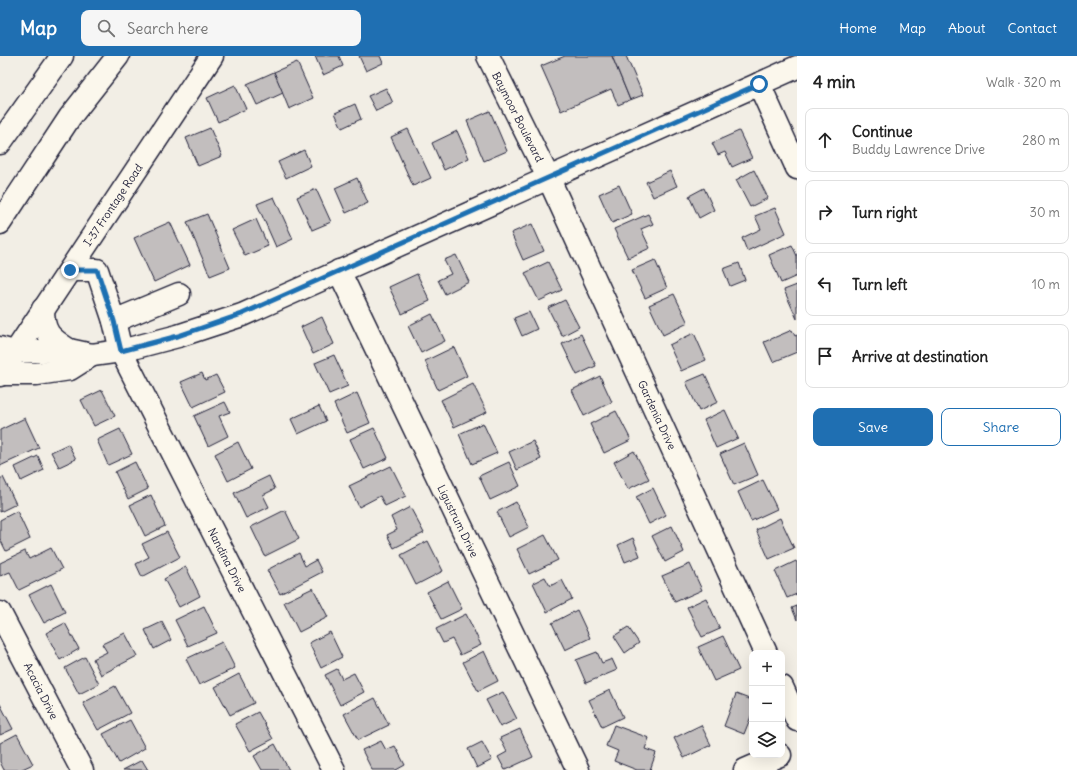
<!DOCTYPE html>
<html lang="en">
<head>
<meta charset="utf-8">
<style>
	:root { --surface:#fff; --page:#f6f6f6; --text:#222; --muted:#767676; --line:#e0e0e0; --accent:#1f6fb2 }
	body { margin:0; font-family:Delius,sans-serif; background:var(--page); color:var(--text) }
	.controls { position:absolute; right:12px; bottom:12px; display:grid; overflow:hidden; border-radius:8px; box-shadow:0 4px 16px #0002 }
	.controls button { width:36px; height:36px; display:grid; place-items:center; padding:0; border:0; border-bottom:1px solid var(--line); background:var(--surface); color:var(--text); font:20px sans-serif }
	.stop { position:absolute; width:12px; height:12px; margin:-9px; border:3px solid #1f6fb2; border-radius:50%; background:#fff }
	.stop.end { background:#1f6fb2; border-color:#fff; box-shadow:0 1px 4px #0008 }
	.list { margin:0; padding:0; list-style:none }
	h2 { display:flex; justify-content:space-between; align-items:center; height:52px; margin:0; padding:0 16px; font-size:17px }
	h2 small { font-size:13px; font-weight:400; color:var(--muted) }
	.list li { display:grid; grid-template-columns:26px 1fr auto; gap:12px; align-items:center; box-sizing:border-box; height:64px; margin:0 8px 8px; padding:0 8px; border:1px solid var(--line); border-radius:8px }
	.list b { display:block; font-size:15px; white-space:nowrap }
	.list p { margin:0; font-size:13px; white-space:nowrap; color:var(--muted) }
	.list em { font-size:13px; font-style:normal; color:var(--muted) }
	.actions { display:flex; gap:8px; padding:12px 16px }
	.actions a { flex:1; padding:9px 0; border:1px solid var(--accent); border-radius:8px; text-align:center; font-size:14px; color:var(--accent) }
	.actions .main { background:var(--accent); color:#fff }
	.icon { flex:none; width:22px; height:22px; fill:none; stroke:currentColor; stroke-width:2; stroke-linecap:round; stroke-linejoin:round }
	.map { position:relative; flex:none; width:797px; height:714px; overflow:hidden }
	header { display:flex; align-items:center; gap:24px; box-sizing:border-box; height:56px; padding:0 20px; background:var(--accent); color:#fff }
	header strong { font-size:19px }
	nav { display:flex; gap:22px; margin-inline-start:auto; font-size:14px }
	.search { width:280px; height:36px; background:var(--page); display:flex; align-items:center; gap:10px; box-sizing:border-box; padding:0 14px; border-radius:8px; color:var(--muted); font-size:15px }
	main { display:flex }
	aside { flex:1; background:var(--surface) }
	.map>svg:first-child { display:block }
	.building { fill:#c2bebe; stroke:#22223b }
	.lines { fill:none; stroke-linecap:round; stroke-linejoin:round }
	.minor-casing { stroke:#22223b; stroke-width:25 }
	.major-casing { stroke:#22223b; stroke-width:25 }
	.highway-casing { stroke:#22223b; stroke-width:25 }
	.minor { stroke:#fbf7ec; stroke-width:22 }
	.major { stroke:#fbf7ec; stroke-width:22 }
	.highway { stroke:#fbf7ec; stroke-width:22 }
	.route { stroke:#1f6fb2; stroke-width:5 }
	.labels { text-anchor:middle; dominant-baseline:central; stroke-width:3; stroke-linejoin:round; paint-order:stroke }
	.street-label { font-size:11px; fill:#22223b; stroke:#fbf7ec }
</style>
</head>
<body>
<header>
<strong>Map</strong>
<div class="search"><svg class="icon" aria-label="search" viewBox="0 0 24 24"><circle cx="10" cy="10" r="6"/><path d="M15 15l6 6"/></svg>Search here</div>
<nav><a>Home</a><a>Map</a><a>About</a><a>Contact</a></nav>
</header>
<main>
<div class="map">
<svg width="797" height="714" viewBox="0 0 797 714">
	<rect width="100%" height="100%" fill="#f2eee5"/>
	<filter id="ink" filterUnits="userSpaceOnUse"><feTurbulence type="fractalNoise" baseFrequency=".025" numOctaves="2"/><feDisplacementMap in="SourceGraphic" scale="8" xChannelSelector="R" yChannelSelector="G"/><feConvolveMatrix kernelMatrix="1 2 1 2 8 2 1 2 1" color-interpolation-filters="sRGB"/></filter>
	<g filter="url(#ink)">
		<g class="building">
			<polygon points="315,0 339,0 343,10 323,19"/>
			<polygon points="359,0 380,0 383,7 366,15"/>
			<polygon points="565,0 612,0 630,44 618,49 611,33 561,55 541,10"/>
			<polygon points="612,0 626,0 643,39 630,44"/>
			<polygon points="297,6 313,42 289,53 274,16"/>
			<polygon points="274,16 283,37 257,49 247,28"/>
			<polygon points="235,29 246,53 218,66 207,42"/>
			<polygon points="386,32 393,47 376,55 368,40"/>
			<polygon points="355,48 361,63 342,72 335,57"/>
			<polygon points="490,55 507,95 484,105 467,65"/>
			<polygon points="210,72 222,100 198,110 186,82"/>
			<polygon points="408,73 431,122 413,130 391,81"/>
			<polygon points="457,75 469,102 444,114 432,87"/>
			<polygon points="739,75 752,102 732,111 725,96 718,99 712,87"/>
			<polygon points="304,94 311,110 286,122 278,106"/>
			<polygon points="754,114 768,142 750,151 736,124"/>
			<polygon points="670,115 677,130 653,141 646,126"/>
			<polygon points="357,122 368,147 346,157 335,132"/>
			<polygon points="619,129 632,158 612,167 599,138"/>
			<polygon points="704,132 714,154 699,162 689,140"/>
			<polygon points="316,133 331,166 312,174 297,141"/>
			<polygon points="274,141 293,183 276,191 257,148"/>
			<polygon points="775,152 786,177 747,195 742,182 761,173 755,160"/>
			<polygon points="207,158 230,212 210,220 187,166"/>
			<polygon points="648,158 653,168 641,173 650,192 628,202 614,173"/>
			<polygon points="256,163 268,190 245,200 232,174"/>
			<polygon points="170,166 190,209 154,226 134,182"/>
			<polygon points="532,168 544,195 523,204 511,177"/>
			<polygon points="792,189 797,200 797,220 781,227 769,199"/>
			<polygon points="456,199 469,226 445,238 438,224 451,218 444,204"/>
			<polygon points="655,204 667,232 645,242 632,214"/>
			<polygon points="548,206 562,234 539,245 525,217"/>
			<polygon points="739,207 745,224 730,230 723,213"/>
			<polygon points="417,218 430,245 402,258 389,231"/>
			<polygon points="797,229 797,263 784,234"/>
			<polygon points="674,238 688,267 663,279 649,249"/>
			<polygon points="565,244 579,271 562,280 548,252"/>
			<polygon points="529,256 537,273 522,280 514,262"/>
			<polygon points="432,258 445,285 421,297 408,270"/>
			<polygon points="322,261 334,288 313,298 301,271"/>
			<polygon points="792,274 795,280 797,279 797,297 797,296 773,306 764,286"/>
			<polygon points="694,277 706,304 681,315 669,289"/>
			<polygon points="581,278 596,310 577,319 562,288"/>
			<polygon points="454,291 467,320 438,334 425,305"/>
			<polygon points="334,299 348,330 329,338 315,307"/>
			<polygon points="202,317 205,324 216,319 225,336 193,351 181,326"/>
			<polygon points="705,318 718,346 699,355 686,326"/>
			<polygon points="600,320 612,346 584,360 572,334"/>
			<polygon points="473,328 487,356 454,371 441,344"/>
			<polygon points="102,334 115,360 94,370 81,344"/>
			<polygon points="357,337 370,367 347,377 334,348"/>
			<polygon points="225,346 230,356 219,360 228,380 208,390 194,360"/>
			<polygon points="319,350 326,365 298,378 291,363"/>
			<polygon points="725,354 738,382 716,392 704,364"/>
			<polygon points="616,355 631,384 604,397 590,368"/>
			<polygon points="25,362 39,392 0,410 0,374"/>
			<polygon points="483,367 497,397 472,408 459,378"/>
			<polygon points="374,372 388,402 364,413 350,383"/>
			<polygon points="120,373 132,398 108,409 97,384"/>
			<polygon points="533,385 541,403 517,414 509,396"/>
			<polygon points="238,386 251,413 228,425 215,398"/>
			<polygon points="744,387 758,419 734,429 720,398"/>
			<polygon points="68,388 76,403 59,411 51,396"/>
			<polygon points="634,395 649,423 628,433 614,406"/>
			<polygon points="38,400 44,414 21,425 15,411"/>
			<polygon points="135,406 148,433 128,443 115,416"/>
			<polygon points="509,406 520,430 490,444 479,420"/>
			<polygon points="391,410 406,440 385,450 380,440 359,451 349,430"/>
			<polygon points="269,420 275,433 263,439 269,451 246,462 234,437"/>
			<polygon points="3,421 16,448 0,456 0,423"/>
			<polygon points="763,424 777,453 751,465 738,436"/>
			<polygon points="653,432 666,459 649,468 636,441"/>
			<polygon points="151,439 165,470 145,480 130,449"/>
			<polygon points="516,446 529,471 509,481 497,456"/>
			<polygon points="410,451 424,477 394,492 387,479 397,474 391,461"/>
			<polygon points="285,454 299,483 265,500 251,471"/>
			<polygon points="17,455 30,483 6,495 0,483 0,464"/>
			<polygon points="780,462 794,492 769,503 756,474"/>
			<polygon points="672,470 684,496 665,506 652,480"/>
			<polygon points="167,476 180,501 142,521 136,508 149,501 142,488"/>
			<polygon points="545,479 558,504 529,518 517,493"/>
			<polygon points="633,482 640,500 625,506 618,489"/>
			<polygon points="428,485 443,515 416,529 401,499"/>
			<polygon points="51,492 62,513 19,534 10,516 0,520 0,507 25,495 29,503"/>
			<polygon points="299,497 305,510 316,504 322,516 280,538 267,514"/>
			<polygon points="796,505 797,507 797,538 787,542 775,515"/>
			<polygon points="690,508 702,534 675,546 662,520"/>
			<polygon points="186,511 200,540 179,551 164,523"/>
			<polygon points="545,521 550,530 562,524 572,543 547,556 533,527"/>
			<polygon points="448,525 462,553 441,563 427,536"/>
			<polygon points="51,528 65,556 44,567 29,539"/>
			<polygon points="313,532 328,561 299,576 284,546"/>
			<polygon points="706,542 720,573 702,581 687,551"/>
			<polygon points="204,550 217,577 188,590 175,564"/>
			<polygon points="797,550 797,564 792,552"/>
			<polygon points="577,554 590,582 565,594 552,567"/>
			<polygon points="466,558 481,589 460,599 452,583 443,587 436,573"/>
			<polygon points="162,566 171,584 154,593 145,574"/>
			<polygon points="65,567 79,593 60,604 46,577"/>
			<polygon points="628,571 639,587 625,597 614,580"/>
			<polygon points="330,576 342,601 321,612 309,587"/>
			<polygon points="125,577 137,600 101,619 93,603 107,596 102,588"/>
			<polygon points="723,580 739,614 714,625 698,591"/>
			<polygon points="222,586 235,612 199,629 186,603"/>
			<polygon points="484,595 498,625 478,635 463,606"/>
			<polygon points="597,596 602,607 612,603 617,614 586,627 576,604"/>
			<polygon points="85,601 99,628 79,638 65,612"/>
			<polygon points="337,613 342,623 354,617 364,636 340,649 325,619"/>
			<polygon points="239,618 254,647 230,659 215,631"/>
			<polygon points="115,630 130,657 98,674 83,647"/>
			<polygon points="610,634 623,661 602,671 589,644"/>
			<polygon points="503,636 517,663 500,671 486,644"/>
			<polygon points="736,638 752,644 752,658 744,678 724,670"/>
			<polygon points="375,642 389,669 358,684 344,658"/>
			<polygon points="0,648 13,673 0,679"/>
			<polygon points="258,656 273,683 250,695 235,668"/>
			<polygon points="130,664 145,692 119,707 103,678"/>
			<polygon points="614,669 649,682 645,693 656,697 650,714 637,714 614,705 618,695 606,690"/>
			<polygon points="701,669 711,689 684,702 674,682"/>
			<polygon points="520,673 533,701 505,714 498,701 507,696 500,682"/>
			<polygon points="17,678 33,708 20,714 4,714 0,706 0,687"/>
			<polygon points="381,685 386,694 395,690 405,709 396,714 372,714 362,694"/>
			<polygon points="482,686 492,704 477,712 468,693"/>
			<polygon points="275,688 289,714 262,714 254,700"/>
			<polygon points="142,704 148,714 123,714"/>
		</g>
		<g class="lines">
			<g class="minor-casing">
				<g id="minor">
					<polyline points="488,0 548,121 766,597"/>
					<polyline points="759,28 797,112"/>
					<polyline points="70,214 97,214 114,265 121,295 334,714"/>
					<polyline points="339,215 578,714"/>
					<polyline points="114,265 179,238"/>
					<polyline points="0,292 14,296 69,294 92,299 121,295 178,280 242,259 797,11"/>
					<polyline points="0,318 37,318 70,313 92,299"/>
					<polyline points="0,557 82,714"/>
					<polyline points="782,631 797,664"/>
					<polyline points="745,714 780,699"/>
				</g>
			</g>
			<g class="major-casing">
				<g id="major">
					<path d="M43,253C43,277 50,282 69,294"/>
					<polyline points="0,319 212,0"/>
				</g>
			</g>
			<g class="highway-casing">
				<g id="highway">
					<polyline points="0,87 62,0"/>
					<polyline points="0,167 70,61 118,0"/>
				</g>
			</g>
			<use href="#minor" class="minor"/>
			<use href="#major" class="major"/>
			<use href="#highway" class="highway"/>
		</g>
	</g>
	<g class="lines" filter="url(#ink)">
		<polyline class="route" points="70,214 97,214 114,265 121,295 178,280 242,258 759,28"/>
	</g>
	<g class="labels">
		<g class="street-label">
			<text transform="translate(518 61) rotate(63)">Baymoor Boulevard</text>
			<text transform="translate(113 149) rotate(-56)">I-37 Frontage Road</text>
			<text transform="translate(657 359) rotate(65)">Gardenia Drive</text>
			<text transform="translate(458 465) rotate(64)">Ligustrum Drive</text>
			<text transform="translate(227 504) rotate(63)">Nandina Drive</text>
			<text transform="translate(41 635) rotate(63)">Acacia Drive</text>
		</g>
	</g>
</svg>
<div class="controls">
<button>+</button>
<button>−</button>
<button><svg class="icon" aria-label="layers" viewBox="0 0 24 24"><path d="M12 4l9 5-9 5-9-5zM3 14l9 5 9-5"/></svg></button>
</div>
<div class="stop" style="left:759px;top:28px"></div>
<div class="stop end" style="left:70px;top:214px"></div>
</div>
<aside>
<h2>4 min<small>Walk · 320 m</small></h2>
<ul class="list">
<li><svg class="icon" aria-label="ahead" viewBox="0 0 24 24"><path d="M12 20V5M6 11l6-6 6 6"/></svg><div><b>Continue</b><p>Buddy Lawrence Drive</p></div><em>280 m</em></li>
<li><svg class="icon" aria-label="right" viewBox="0 0 24 24"><path d="M7 20v-9h11M14 6l5 5-5 5"/></svg><div><b>Turn right</b></div><em>30 m</em></li>
<li><svg class="icon" aria-label="left" viewBox="0 0 24 24"><path d="M17 20v-9H6M10 6l-5 5 5 5"/></svg><div><b>Turn left</b></div><em>10 m</em></li>
<li><svg class="icon" aria-label="arrive" viewBox="0 0 24 24"><path d="M6 21V4h12l-3 4 3 4H6"/></svg><div><b>Arrive at destination</b></div></li>
</ul>
<div class="actions"><a class="main">Save</a><a>Share</a></div>
</aside>
</main>
</body>
</html>
